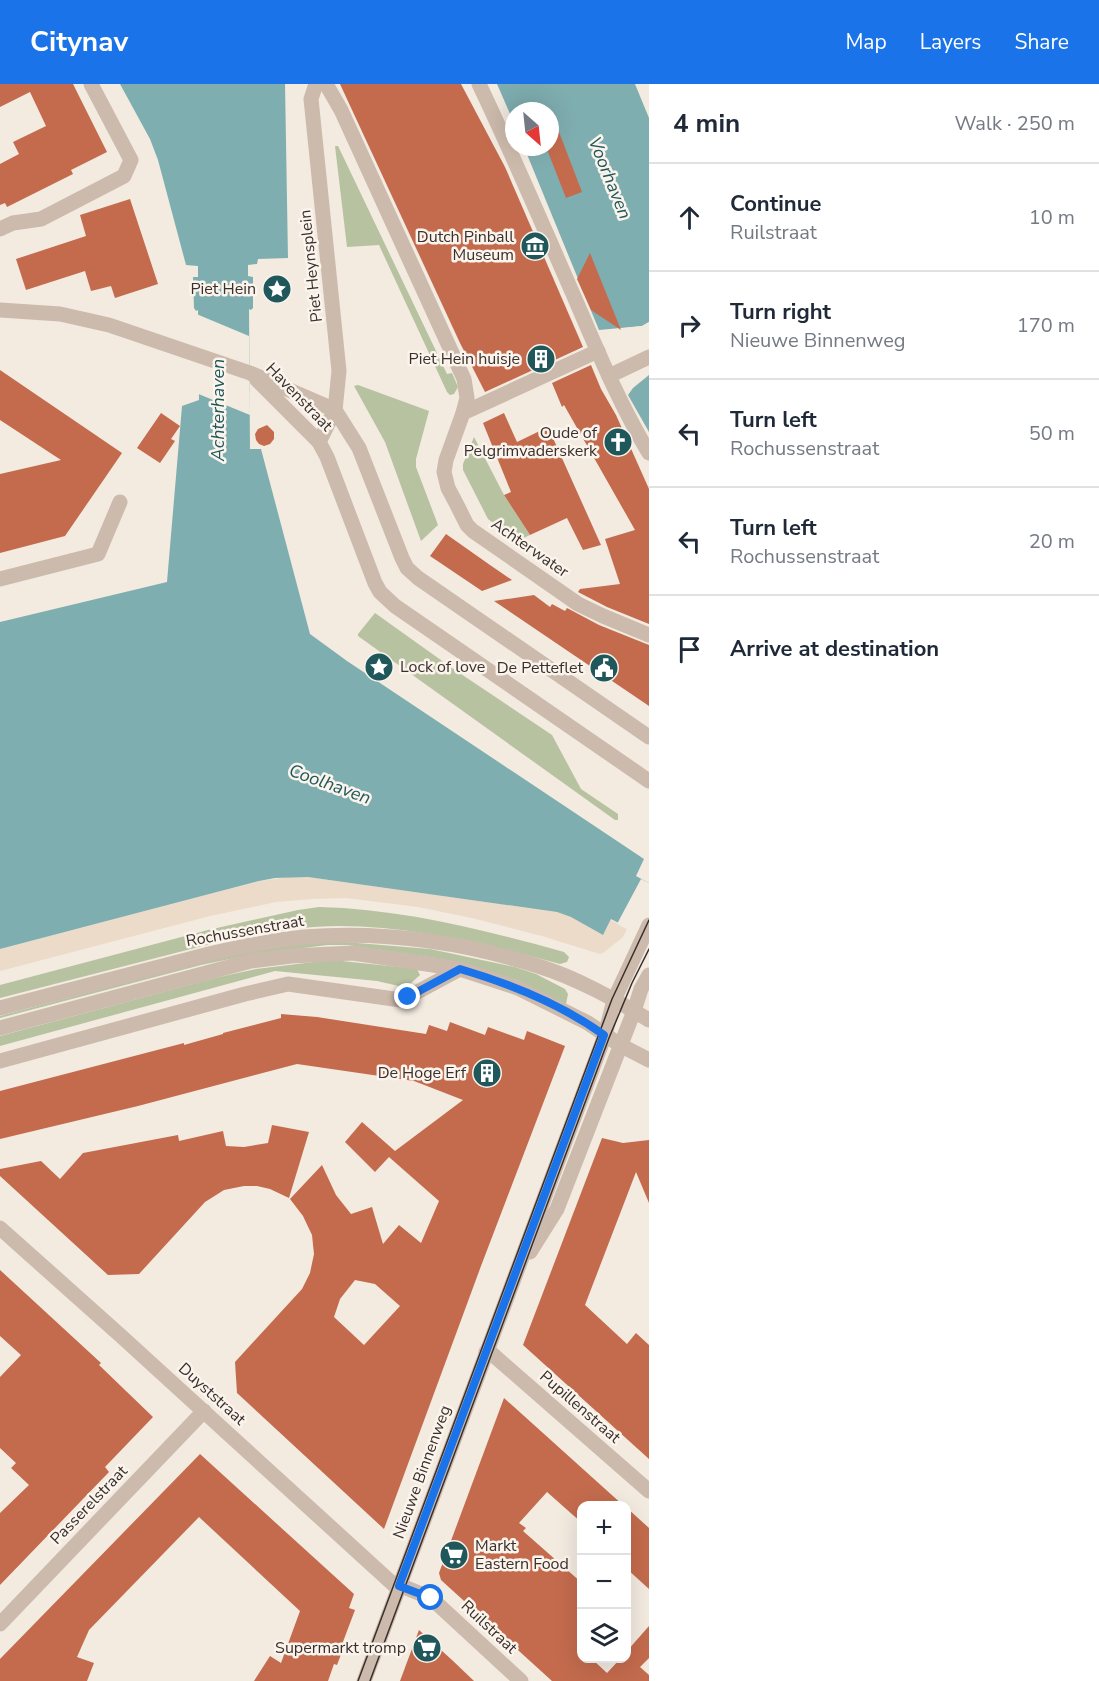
<!DOCTYPE html>
<html lang="en">
<head>
<meta charset="utf-8">
<style>
	:root { --surface:#fff; --page:#f2f2f3; --text:#1f2937; --muted:#747a83; --line:#e0e1e3; --accent:#1a73e8 }
	body { margin:0; font-family:"Nunito Sans",sans-serif; background:var(--page); color:var(--text) }
	.controls { position:absolute; right:18px; bottom:18px; display:grid; overflow:hidden; border-radius:12px; box-shadow:0 6px 24px #0002 }
	.controls button { width:54px; height:54px; display:grid; place-items:center; padding:0; border:0; border-bottom:2px solid var(--line); background:var(--surface); color:var(--text); font:30px sans-serif }
	.compass { position:absolute; left:505px; top:18px; width:54px; height:54px; border-radius:50%; background:var(--surface); box-shadow:0 6px 24px #0002; rotate:153deg }
	.stop { position:absolute; width:18px; height:18px; margin:-14px; border:4px solid #1a73e8; border-radius:50%; background:#fff }
	.stop.end { background:#1a73e8; border-color:#fff; box-shadow:0 2px 6px #0008 }
	.list { margin:0; padding:0; list-style:none }
	h2 { display:flex; justify-content:space-between; align-items:center; height:78px; margin:0; padding:0 24px; font-size:26px }
	h2 small { font-size:20px; font-weight:400; color:var(--muted) }
	.list li { display:grid; grid-template-columns:39px 1fr auto; gap:18px; align-items:center; box-sizing:border-box; height:108px; padding:0 24px; border-top:2px solid var(--line) }
	.list b { display:block; font-size:22px; white-space:nowrap }
	.list p { margin:0; font-size:20px; white-space:nowrap; color:var(--muted) }
	.list em { font-size:20px; font-style:normal; color:var(--muted) }
	.icon { flex:none; width:33px; height:33px; fill:none; stroke:currentColor; stroke-width:2; stroke-linecap:round; stroke-linejoin:round }
	.map { position:relative; flex:none; width:649px; height:1597px; overflow:hidden }
	header { display:flex; align-items:center; gap:36px; box-sizing:border-box; height:84px; padding:0 30px; background:var(--accent); color:#fff }
	header strong { font-size:28px }
	nav { display:flex; gap:33px; margin-inline-start:auto; font-size:21px }
	main { display:flex }
	aside { flex:1; background:var(--surface) }
	.map>svg:first-child { display:block }
	.green { fill:#b7c2a0 }
	.plaza { fill:#ebdbc8 }
	.water { fill:#7faeb0 }
	.pier { fill:#f3eae0 }
	.building { fill:#c46b4d; fill-rule:evenodd }
	.lines { fill:none; stroke-linecap:round; stroke-linejoin:round }
	.minor { stroke:#ccbaac; stroke-width:15 }
	.tram { stroke:#3a2f2b; stroke-width:1.5 }
	.route { stroke:#1a73e8; stroke-width:8 }
	.labels { text-anchor:middle; dominant-baseline:central; stroke-width:5; stroke-linejoin:round; paint-order:stroke }
	.poi-label { font-size:16px; fill:#3a2f2b; stroke:#faf4ed; text-anchor:end }
	.street-label { font-size:16px; fill:#3a2f2b; stroke:#faf4ed }
	.water-label { font-size:18px; font-style:italic; fill:#20575b; stroke:#faf4ed }
</style>
</head>
<body>
<header>
<strong>Citynav</strong>
<nav><a>Map</a><a>Layers</a><a>Share</a></nav>
</header>
<main>
<div class="map">
<svg width="649" height="1597" viewBox="0 0 649 1597">
	<rect width="100%" height="100%" fill="#f3eae0"/>
	<g class="green">
		<polygon points="335,62 338,62 339,64 447,290 452,289 458,303 454,310 450,311 447,308 379,161 347,163"/>
		<polygon points="358,301 429,327 416,375 416,383 438,441 421,457 385,358 354,302"/>
		<polygon points="474,353 504,411 530,451 519,456 513,454 488,435 463,386 463,380"/>
		<polygon points="375,529 452,584 552,651 581,705 618,730 618,736 615,736 358,552 358,550"/>
		<path d="M319,823C403,825 484,846 564,868L569,873L567,878L560,880C488,861 414,842 339,842C301,842 263,849 226,856L0,914V901L208,846L298,826Z"/>
		<polygon points="345,858 430,865 515,883 536,890 565,905 568,910 566,920 478,885 435,874 348,861 328,861 254,870 201,881 0,934 0,932 233,870 307,859"/>
		<polygon points="322,877 342,877 417,885 420,891 409,901 403,903 377,897 275,887 0,962 0,952 215,894 256,885"/>
	</g>
	<polygon class="plaza" points="291,793 308,793 557,828 571,833 603,851 611,836 627,845 623,853 603,869 600,870 542,852 472,834 418,823 346,814 312,815 276,818 210,832 0,887 0,865 260,797"/>
	<g class="water">
		<polygon points="120,0 285,0 288,174 258,175 257,180 248,181 248,192 253,193 253,224 251,226 249,225 250,365 261,365 310,550 347,577 644,775 636,792 649,799 649,855 611,835 603,851 571,833 557,828 308,793 275,794 259,797 0,865 0,538 167,498 182,322 199,316 198,226 196,227 194,224 193,193 198,193 198,182 186,181 158,76 150,55"/>
		<polygon points="497,0 635,0 649,34 649,238 642,242 599,246 524,63 550,63 550,27 514,27 514,39"/>
		<polygon points="649,291 649,348 628,311 633,304"/>
	</g>
	<g class="pier">
		<polygon points="194,229 249,252 250,331 196,309"/>
		<polygon points="649,238 649,241 642,244 599,249 596,247 642,242"/>
		<polygon points="641,795 649,799 649,857 617,840"/>
	</g>
	<g class="building">
		<polygon points="0,0 73,0 107,68 71,86 73,90 7,123 5,119 0,121 0,80 19,70 13,58 46,42 30,8 0,23"/>
		<polygon points="340,0 461,0 505,83 583,263 485,308 460,259"/>
		<polygon points="551,27 582,108 566,114 548,68 548,63 550,63"/>
		<polygon points="130,115 158,200 115,214 111,202 91,207 85,187 26,206 16,175 86,152 80,131"/>
		<polygon points="590,169 621,246 591,226 577,195"/>
		<polygon points="591,281 601,305 616,331 649,405 649,540 607,523 578,508 580,505 620,500 605,455 635,446 564,321 562,323 552,299"/>
		<polygon points="0,286 122,369 65,452 0,469 0,390 61,376 0,336"/>
		<polygon points="161,329 180,342 171,355 175,357 160,379 137,364"/>
		<polygon points="504,329 517,358 548,343 601,461 583,466 567,434 530,451 504,411 511,408 483,339"/>
		<polygon points="267,341 274,348 274,355 270,360 264,362 259,360 256,356 255,350 258,345"/>
		<polygon points="446,450 490,481 512,496 482,507 430,472"/>
		<polygon points="534,511 550,523 552,520 565,527 567,524 599,541 649,561 649,622 494,517"/>
		<path d="M281,930L317,933L426,950L429,941L447,947L450,938L485,951L488,943L524,956L527,947L565,962L481,1182L384,1445L237,1309L235,1278L302,1205L310,1189L314,1170L312,1151L303,1132L290,1115L322,1081L336,1111L351,1130L372,1123L383,1160L399,1141L421,1159L439,1117L389,1073L375,1088L345,1058L362,1038L395,1067L463,1016L414,997L297,980L138,1022L0,1055V1007L184,959V961L223,950V949L281,934ZM355,1196L375,1200L400,1222L364,1261L334,1233L340,1215Z"/>
		<polygon points="272,1041 309,1048 289,1114 270,1105 257,1102 244,1102 224,1106 205,1118 139,1190 108,1191 0,1092 0,1085 41,1077 60,1095 83,1069 178,1051 179,1057 223,1047 226,1062 244,1063 268,1059"/>
		<polygon points="602,1054 623,1059 649,1056 649,1119 636,1088 585,1221 627,1260 636,1249 649,1261 649,1375 523,1261"/>
		<polygon points="0,1186 101,1279 99,1281 153,1333 105,1383 109,1388 0,1501 0,1429 29,1401 11,1384 16,1379 0,1364 0,1293 21,1271 0,1252"/>
		<polygon points="504,1314 624,1422 582,1422 582,1439 547,1408 519,1439 526,1444 523,1447 582,1499 582,1575 592,1575 607,1589 620,1575 627,1575 627,1567 649,1542 649,1574 640,1583 649,1591 649,1597 552,1597 441,1496 439,1489"/>
		<polygon points="200,1370 354,1510 349,1524 355,1526 341,1563 343,1565 337,1581 334,1580 328,1597 254,1597 270,1572 281,1579 300,1527 199,1433 89,1546 77,1573 94,1579 87,1597 0,1597 0,1575"/>
		<polygon points="627,1424 649,1444 649,1505 627,1485"/>
		<polygon points="419,1546 452,1576 474,1597 400,1597"/>
	</g>
	<g class="lines">
		<g class="minor">
			<polyline points="316,0 311,15 339,287 335,326 319,358"/>
			<polyline points="326,0 341,26 464,295 467,314 463,329 446,376 444,388 448,404 456,419 467,441 473,447 578,520 603,532 649,551"/>
			<path d="M479,0C513,71 544,144 576,217C598,268 620,321 649,369"/>
			<polyline points="0,145 13,139 41,135 124,92 131,76 91,0"/>
			<polyline points="0,226 60,230 109,241 250,289 335,326 359,364 402,474 407,484 418,494 649,653"/>
			<polyline points="609,292 649,273"/>
			<polyline points="257,296 319,358 327,373 375,499 380,508 395,522 649,697"/>
			<polyline points="463,329 598,267"/>
			<polyline points="0,495 98,470 120,418"/>
			<path d="M0,924L209,870C240,863 272,856 304,853C382,847 463,858 538,882C577,894 614,915 649,936"/>
			<polyline points="0,944 251,877 291,872 353,869 460,885 518,904 588,939 620,961 649,976"/>
			<polyline points="0,977 245,910 288,900 401,916 408,913 460,885"/>
			<polyline points="0,1144 121,1252 394,1501 404,1503 431,1514 521,1597"/>
			<polyline points="530,1168 557,1125 634,927 641,905 649,891"/>
			<polyline points="486,1268 491,1269 649,1407"/>
			<polyline points="0,1540 204,1327"/>
			<polyline points="364,1597 605,951 614,916 649,841"/>
		</g>
		<g class="tram">
			<polyline points="358,1597 612,915 649,836"/>
			<polyline points="370,1597 609,954 632,899 649,865"/>
		</g>
	</g>
	<g class="lines">
		<path class="route" d="M408,913L460,885C511,900 561,920 604,951L399,1502L431,1514"/>
	</g>
	<defs>
		<g id="museum-disc" transform="scale(1.5)"><circle r="9.5" fill="#20575b" stroke="#faf4ed"/><path d="M0-6L6-3V-2H-6V-3ZM-5-1h2V3h-2ZM-1-1h2V3h-2ZM3-1h2V3H3ZM-6 4H6V6H-6Z" fill="#fff"/></g>
		<g id="sight-disc" transform="scale(1.5)"><circle r="9.5" fill="#20575b" stroke="#faf4ed"/><path d="M0-6L1.8-2.2L6-1.7L2.9 1.2L3.7 5.4L0 3.3L-3.7 5.4L-2.9 1.2L-6-1.7L-1.8-2.2Z" fill="#fff"/></g>
		<g id="building-disc" transform="scale(1.5)"><circle r="9.5" fill="#20575b" stroke="#faf4ed"/><path d="M-4-6H4V6H1V3H-1V6H-4ZM-2.5-4.3h1.7v1.8h-1.7ZM.8-4.3h1.7v1.8H.8ZM-2.5-1h1.7V.8h-1.7ZM.8-1h1.7V.8H.8Z" fill="#fff"/></g>
		<g id="church-disc" transform="scale(1.5)"><circle r="9.5" fill="#20575b" stroke="#faf4ed"/><path d="M-1.2-6h2.4v3.5h3.3v2.4h-3.3V6h-2.4V-.1h-3.3v-2.4h3.3Z" fill="#fff"/></g>
		<g id="civic-disc" transform="scale(1.5)"><circle r="9.5" fill="#20575b" stroke="#faf4ed"/><path d="M-.6-6.5H3V-4.5H.6V-3L4-1V1h2V6H-6V1h2V-1L-.6-3ZM-1.2 2.5V6h2.4V2.5Z" fill="#fff"/></g>
		<g id="supermarket-disc" transform="scale(1.5)"><circle r="9.5" fill="#20575b" stroke="#faf4ed"/><path d="M-6-5.5h2.5l.6 2H6L4.5 2H-2.5L-4.4-4H-6ZM-1.5 3.2a1.3 1.3 0 1 0 .1 0ZM3 3.2a1.3 1.3 0 1 0 .1 0Z" fill="#fff"/></g>
	</defs>
	<g fill-rule="evenodd">
		<use href="#museum-disc" x="535" y="162"/>
		<use href="#sight-disc" x="277" y="205"/>
		<use href="#building-disc" x="541" y="275"/>
		<use href="#church-disc" x="618" y="358"/>
		<use href="#sight-disc" x="379" y="583"/>
		<use href="#civic-disc" x="604" y="584"/>
		<use href="#building-disc" x="487" y="989"/>
		<use href="#supermarket-disc" x="454" y="1471"/>
		<use href="#supermarket-disc" x="427" y="1564"/>
	</g>
	<g class="labels">
		<g class="poi-label">
			<text x="514" y="153">Dutch Pinball<tspan x="514" dy="18">Museum</tspan></text>
			<text x="256" y="205">Piet Hein</text>
			<text x="520" y="275">Piet Hein huisje</text>
			<text x="597" y="349">Oude of<tspan x="597" dy="18">Pelgrimvaderskerk</tspan></text>
			<text x="400" y="583" text-anchor="start">Lock of love</text>
			<text x="583" y="584">De Petteflet</text>
			<text x="466" y="989">De Hoge Erf</text>
			<text x="475" y="1462" text-anchor="start">Markt<tspan x="475" dy="18">Eastern Food</tspan></text>
			<text x="406" y="1564">Supermarkt tromp</text>
		</g>
		<g class="street-label">
			<text transform="translate(311 182) rotate(-96)">Piet Heynsplein</text>
			<text transform="translate(299 313) rotate(46)">Havenstraat</text>
			<text transform="translate(530 464) rotate(35)">Achterwater</text>
			<text transform="translate(245 847) rotate(-10)">Rochussenstraat</text>
			<text transform="translate(212 1310) rotate(42)">Duyststraat</text>
			<text transform="translate(580 1323) rotate(41)">Pupillenstraat</text>
			<text transform="translate(422 1388) rotate(-70)">Nieuwe Binnenweg</text>
			<text transform="translate(89 1421) rotate(-46)">Passerelstraat</text>
			<text transform="translate(489 1543) rotate(43)">Ruilstraat</text>
		</g>
		<g class="water-label">
			<text transform="translate(610 94) rotate(68)">Voorhaven</text>
			<text transform="translate(218 326) rotate(-90)">Achterhaven</text>
			<text transform="translate(330 700) rotate(20)">Coolhaven</text>
		</g>
	</g>
</svg>
<div class="controls">
<button>+</button>
<button>−</button>
<button><svg class="icon" aria-label="layers" viewBox="0 0 24 24"><path d="M12 4l9 5-9 5-9-5zM3 14l9 5 9-5"/></svg></button>
</div>
<svg class="compass" viewBox="-18 -18 36 36"><path d="M0-13l5 13h-10z" fill="#e53935"/><path d="M0 13l5-13h-10z" fill="#747a83"/></svg>
<div class="stop" style="left:431px;top:1514px"></div>
<div class="stop end" style="left:408px;top:913px"></div>
</div>
<aside>
<h2>4 min<small>Walk · 250 m</small></h2>
<ul class="list">
<li><svg class="icon" aria-label="ahead" viewBox="0 0 24 24"><path d="M12 20V5M6 11l6-6 6 6"/></svg><div><b>Continue</b><p>Ruilstraat</p></div><em>10 m</em></li>
<li><svg class="icon" aria-label="right" viewBox="0 0 24 24"><path d="M7 20v-9h11M14 6l5 5-5 5"/></svg><div><b>Turn right</b><p>Nieuwe Binnenweg</p></div><em>170 m</em></li>
<li><svg class="icon" aria-label="left" viewBox="0 0 24 24"><path d="M17 20v-9H6M10 6l-5 5 5 5"/></svg><div><b>Turn left</b><p>Rochussenstraat</p></div><em>50 m</em></li>
<li><svg class="icon" aria-label="left" viewBox="0 0 24 24"><path d="M17 20v-9H6M10 6l-5 5 5 5"/></svg><div><b>Turn left</b><p>Rochussenstraat</p></div><em>20 m</em></li>
<li><svg class="icon" aria-label="arrive" viewBox="0 0 24 24"><path d="M6 21V4h12l-3 4 3 4H6"/></svg><div><b>Arrive at destination</b></div></li>
</ul>
</aside>
</main>
</body>
</html>
